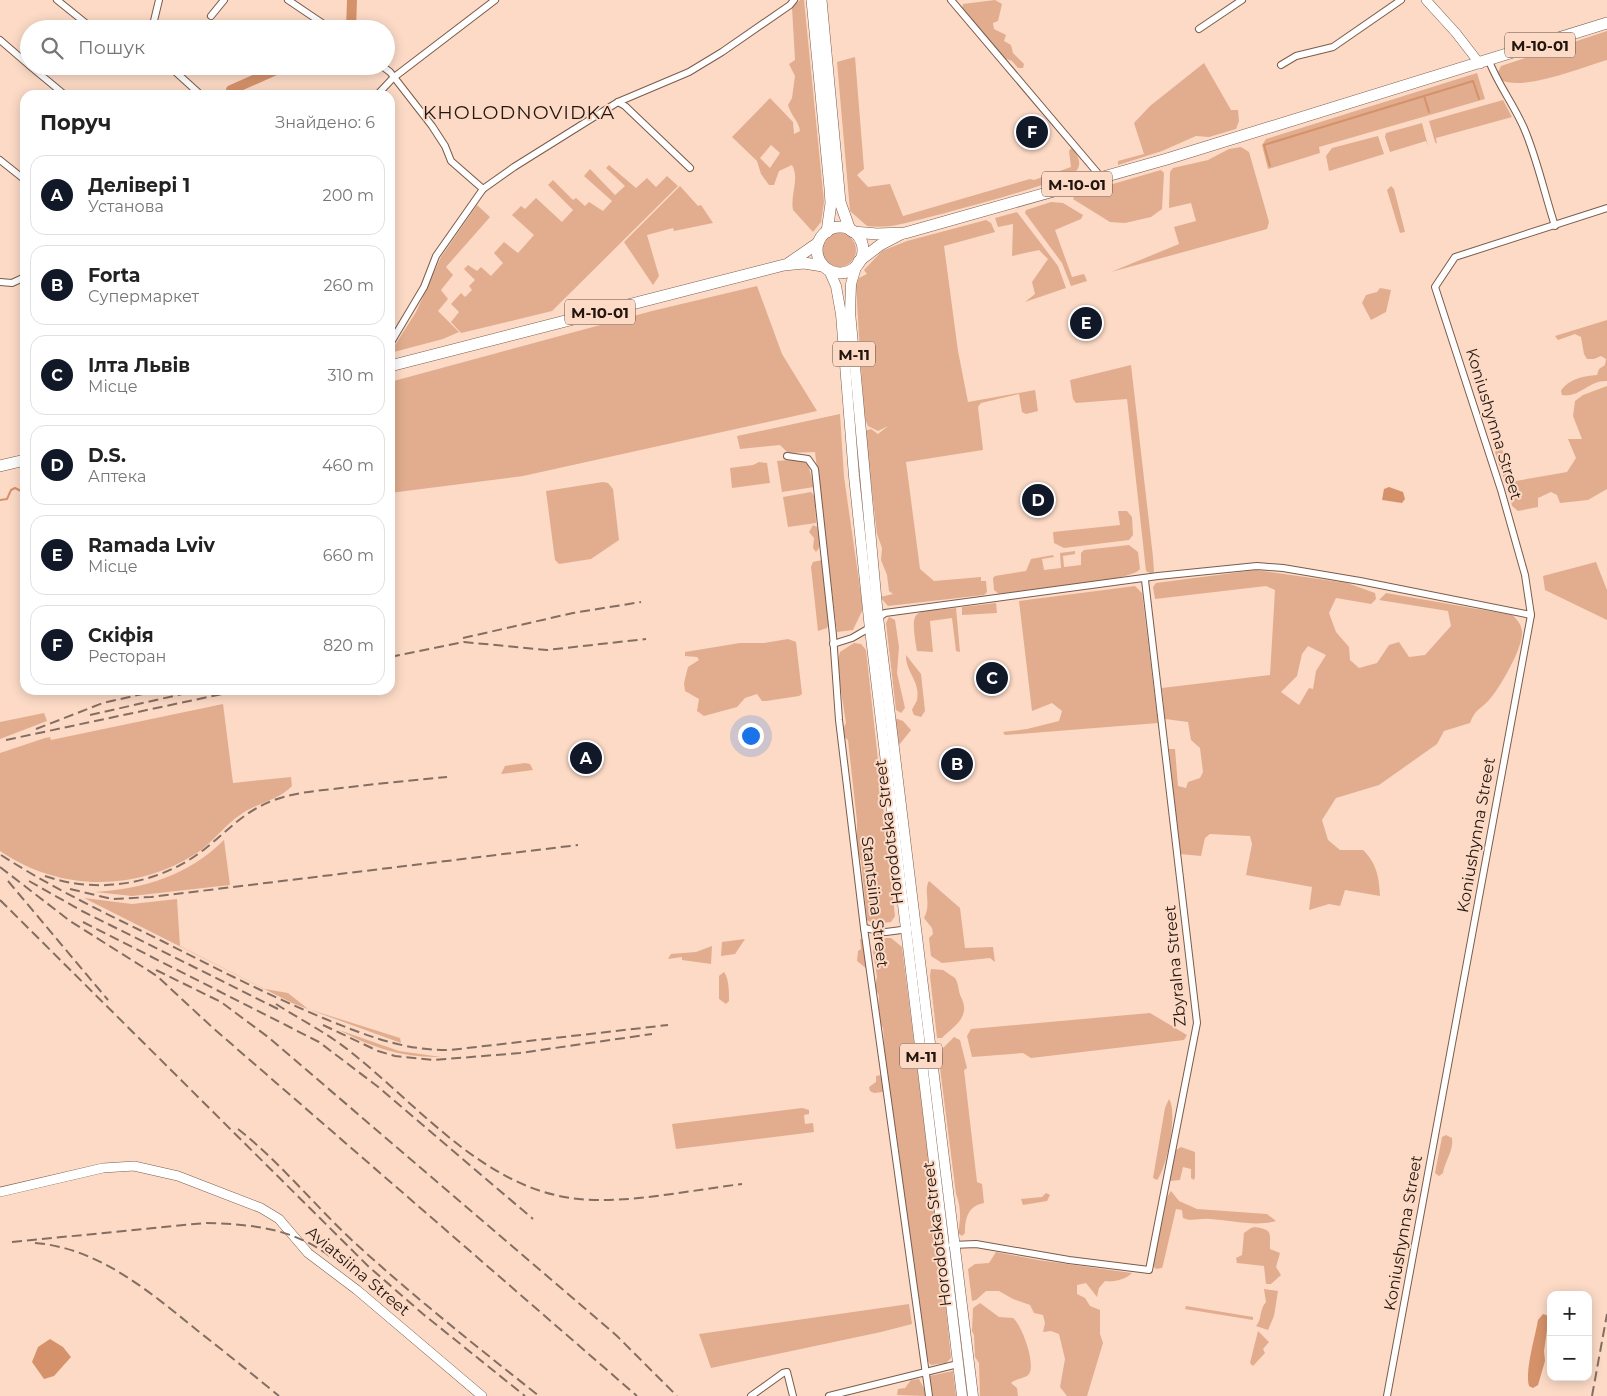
<!DOCTYPE html>
<html lang="uk">
<head>
<meta charset="utf-8">
<style>
	:root { --surface:#fff; --page:#f2f2f2; --text:#222; --muted:#767676; --line:#e0e0e0; --accent:#111827 }
	body { margin:0; font-family:Montserrat,sans-serif; background:var(--page); color:var(--text) }
	.controls { position:absolute; right:15px; bottom:15px; display:grid; overflow:hidden; border-radius:10px; box-shadow:0 2px 12px #0003 }
	.controls button { width:45px; height:45px; display:grid; place-items:center; padding:0; border:0; border-bottom:1px solid var(--line); background:var(--surface); color:var(--text); font:25px sans-serif }
	.you { position:absolute; left:750px; top:735px; width:18px; height:18px; margin:-12px; border:4px solid #fff; border-radius:50%; background:#1a73e8; box-shadow:0 0 0 8px #1a73e833 }
	.badge { display:grid; place-items:center; width:32px; height:32px; border-radius:50%; background:var(--accent); color:#fff; font-size:16px; font-weight:700 }
	.pin { position:absolute; translate:-50% -50%; border:2px solid #fff; box-shadow:0 1px 5px #0006 }
	.list { margin:0; padding:0; list-style:none }
	h2 { display:flex; justify-content:space-between; align-items:center; height:65px; margin:0; padding:0 20px; font-size:21px }
	h2 small { font-size:16px; font-weight:400; color:var(--muted) }
	.list li { display:grid; grid-template-columns:32px 1fr auto; gap:15px; align-items:center; box-sizing:border-box; height:80px; margin:0 10px 10px; padding:0 10px; border:1px solid var(--line); border-radius:15px }
	.list b { display:block; font-size:19px; white-space:nowrap }
	.list p { margin:0; font-size:16px; white-space:nowrap; color:var(--muted) }
	.list em { font-size:16px; font-style:normal; color:var(--muted) }
	.icon { flex:none; width:28px; height:28px; fill:none; stroke:currentColor; stroke-width:2; stroke-linecap:round; stroke-linejoin:round }
	.map { position:relative; flex:none; width:1607px; height:1396px; overflow:hidden }
	.search { position:absolute; background:var(--surface); box-shadow:0 2px 12px #0003; left:20px; top:20px; width:375px; height:55px; display:flex; align-items:center; gap:12px; box-sizing:border-box; padding:0 18px; border-radius:28px; color:var(--muted); font-size:19px }
	.panel { position:absolute; background:var(--surface); box-shadow:0 2px 12px #0003; left:20px; top:90px; width:375px; height:605px; border-radius:15px }
	.map>svg:first-child { display:block }
	.green { fill:#e1ad8e; fill-rule:evenodd }
	.water { fill:#d5926a }
	.lines { fill:none; stroke-linecap:round; stroke-linejoin:round }
	.stream { stroke:#d5926a; stroke-width:2 }
	.river { stroke:#d5926a; stroke-width:10 }
	.street-casing { stroke:#7a5c4b; stroke-width:8 }
	.secondary-casing { stroke:#7a5c4b; stroke-width:10 }
	.primary-casing { stroke:#7a5c4b; stroke-width:11 }
	.highway-casing { stroke:#7a5c4b; stroke-width:12 }
	.street { stroke:#fff; stroke-width:6 }
	.secondary { stroke:#fff; stroke-width:9 }
	.primary { stroke:#fff; stroke-width:10 }
	.highway { stroke:#fff; stroke-width:11 }
	.rail { stroke:#846e62; stroke-width:2; stroke-dasharray:10 5; stroke-linecap:butt }
	.labels { text-anchor:middle; dominant-baseline:central; stroke-width:4; stroke-linejoin:round; paint-order:stroke }
	.shield { fill:#fcdac6; stroke:#635146; stroke-width:1 }
	.shield-label { font-size:15px; font-weight:bold; fill:#22160f }
	.street-label { font-size:16px; fill:#22160f; stroke:#fcdac6 }
	.quarter-label { font-size:19px; letter-spacing:1px; fill:#22160f; stroke:#fcdac6 }
</style>
</head>
<body>
<div class="map">
<svg width="1607" height="1396" viewBox="0 0 1607 1396">
	<rect width="100%" height="100%" fill="#fcdac6"/>
	<g class="green">
		<path d="M800,0H804L824,202L821,222L813,232L793,210C790,193 800,180 792,165L779,171L774,185H769L761,174L757,161L732,137L770,98L793,122L794,134L800,131C799,121 791,116 788,105L792,98L795,76L789,64L795,60L792,7ZM771,145L780,153L770,168L760,158Z"/>
		<polygon points="995,0 1002,4 998,21 993,23 994,29 1006,35 1004,41 1011,45 1013,53 1024,64 1023,68 1018,68 1012,61 1002,57 962,10 963,4"/>
		<path d="M1607,31V60C1583,67 1520,93 1499,79L1498,72L1501,66Z"/>
		<path d="M855,57L864,169L857,175L868,187L890,184L903,216L1030,179L1034,180L1071,167L1069,151L1072,147C1077,155 1083,163 1076,171C1069,181 918,221 897,225C887,227 877,227 867,226L850,211L837,62Z"/>
		<polygon points="1204,63 1231,110 1238,110 1239,121 1236,129 1209,137 1196,136 1162,151 1118,165 1118,161 1144,154 1134,123 1150,106"/>
		<polygon points="1477,73 1485,99 1319,147 1320,153 1268,169 1262,145 1266,139"/>
		<polygon points="1503,100 1512,117 1436,138 1437,144 1435,142 1429,121"/>
		<polygon points="1422,123 1428,146 1426,141 1390,152 1385,137 1386,133"/>
		<polygon points="1378,136 1384,154 1329,171 1326,156 1332,148"/>
		<polygon points="1241,147 1249,152 1269,222 1267,229 1111,272 1179,244 1174,227 1196,221 1191,203 1169,208 1170,172 1173,168 1208,160 1229,149"/>
		<polygon points="609,165 636,188 647,178 656,187 667,176 678,186 552,311 461,333 451,322 459,312 451,304 461,293 465,297 472,290 469,286 475,280 464,269 468,265 477,271 481,267 491,276 503,263 494,253 504,242 518,253 534,235 512,215 521,206 525,209 536,198 562,222 573,210 548,185 553,180 573,200 576,198 585,206 589,202 603,211 612,201 584,176 590,169 615,195 625,186 606,168"/>
		<polygon points="1161,170 1164,173 1162,209 1151,217 1125,223 1110,222 1073,199 1075,195"/>
		<polygon points="680,186 698,206 701,205 713,223 674,231 673,228 647,235 659,276 653,285 624,242"/>
		<polygon points="1391,186 1394,189 1405,232 1400,233 1387,190"/>
		<polygon points="1051,202 1063,203 1083,215 1081,219 1055,230 1072,277 1084,274 1087,281 1071,286 1062,263 1025,213 1026,210"/>
		<polygon points="477,205 490,217 446,267 453,275 441,290 448,299 438,311 459,332 443,339 390,353 416,312 441,257"/>
		<polygon points="1017,212 1058,266 1066,288 1025,302 1035,294 1032,282 1048,259 1039,250 1012,256 1013,224 998,227 995,218"/>
		<polygon points="986,220 991,223 995,232 944,246 958,351 968,402 1035,390 1038,411 1026,414 1022,412 1019,394 981,403 978,407 983,450 906,462 920,569 934,581 981,577 981,581 986,581 987,592 984,595 888,606 880,597 893,594 889,591 887,575 881,560 882,548 877,534 865,431 871,429 878,434 888,426 878,431 868,426 864,416 856,286 859,278 867,274 864,270 882,251 907,241"/>
		<circle cx="839" cy="250" r="17"/>
		<polygon points="757,286 782,354 817,411 523,476 390,493 390,382 652,311"/>
		<polygon points="1380,288 1391,290 1386,312 1371,320 1362,303 1366,295 1377,292"/>
		<path d="M1607,320V381C1589,380 1580,398 1562,395L1561,391C1568,379 1584,376 1597,375L1599,369L1605,365L1606,359L1601,356L1594,359H1587L1584,354L1581,337L1575,334L1558,340L1555,336Z"/>
		<polygon points="1131,365 1153,557 1154,572 1152,574 1146,571 1127,399 1076,403 1073,399 1070,380"/>
		<path d="M1607,386V489L1588,500L1560,503L1557,495L1551,492L1538,498V507L1518,511L1512,506C1509,485 1498,468 1494,447L1500,445L1516,481L1567,472L1576,458L1568,439H1582L1573,416L1575,401L1583,395Z"/>
		<polygon points="840,414 844,477 863,609 853,630 837,632 815,452 788,453 780,445 740,449 737,436"/>
		<polygon points="799,459 808,464 814,487 782,492 777,461"/>
		<polygon points="759,462 767,463 770,483 732,488 730,468 753,465"/>
		<polygon points="603,482 608,483 613,489 619,540 591,559 559,564 555,560 546,491"/>
		<polygon points="811,492 815,497 816,523 788,527 783,497"/>
		<polygon points="1118,511 1127,511 1132,517 1133,535 1129,540 1064,548 1054,543 1053,532 1120,525"/>
		<path d="M813,525L817,527C819,536 823,545 816,552L813,548L814,538L809,532Z"/>
		<path d="M1129,545L1138,552L1140,569C1131,582 1020,591 999,594L994,590L993,578L995,576L1026,571L1031,559L1053,555L1054,557L1042,559L1044,570L1061,568L1060,553L1075,551V554L1063,556L1064,567L1081,565V553L1084,550Z"/>
		<polygon points="822,560 829,622 827,628 818,631 811,567 813,562"/>
		<polygon points="1596,562 1607,590 1607,620 1545,590 1543,576"/>
		<path d="M1256,570L1347,583L1375,593L1376,599L1371,604L1336,598L1329,613L1336,632L1349,647L1350,660L1359,668L1377,663L1389,645L1399,642L1409,657L1425,655L1451,626L1448,611L1379,600L1386,593L1512,615C1517,619 1521,624 1522,631C1524,646 1500,688 1489,700C1480,710 1476,708 1470,723L1444,731L1437,744L1379,785L1336,798L1322,820L1328,840L1340,850H1363C1377,864 1379,877 1380,896L1345,890L1340,906L1329,904L1309,910L1312,887L1246,875L1252,844L1250,836L1210,834L1205,838L1201,856L1180,854L1169,749H1175L1178,786L1186,788L1188,782L1200,778L1203,772L1200,748L1191,740L1188,722L1165,719L1162,688L1270,675L1275,590L1266,586L1155,599L1153,587L1156,583ZM1308,646L1326,655L1316,671L1313,689L1309,688L1299,705L1281,692L1297,676L1302,654Z"/>
		<polygon points="1135,586 1142,593 1158,723 1005,735 1003,732 1027,729 1059,721 1062,711 1052,703 1032,711 1019,601"/>
		<polygon points="996,603 997,613 962,615 962,607"/>
		<path d="M956,608L960,652L956,651L952,618L930,621L933,652L917,651C910,605 912,613 956,608Z"/>
		<polygon points="889,617 895,620 899,647 897,673 905,708 901,713 896,710 886,623"/>
		<polygon points="788,639 796,642 802,694 799,696 766,701 762,701 757,694 745,698 737,707 704,716 697,711 699,699 685,691 684,683 688,667 699,660 697,657 685,656 685,652 740,643 764,643"/>
		<polygon points="854,643 861,644 866,650 895,916 891,922 874,924 867,920 861,860 857,852 857,821 848,740 844,737 844,727 846,723 837,665 840,652"/>
		<path d="M906,655L921,674L925,711L921,717L914,715L912,710C913,707 916,703 917,700C921,682 905,671 906,655Z"/>
		<path d="M223,704L233,783L291,777L292,786C278,801 256,803 240,815C224,826 213,842 197,853C136,892 60,892 0,851V753L45,738L50,737L51,740Z"/>
		<polygon points="44,713 47,721 0,739 0,722"/>
		<polygon points="895,718 903,721 911,730 899,745"/>
		<polygon points="525,763 530,764 533,770 501,774 505,766"/>
		<path d="M224,840L230,885L132,896L95,892C144,889 189,875 224,840Z"/>
		<path d="M929,881L960,908L965,948L993,947L995,962L990,958L942,963L931,956L929,938L933,934L932,928L924,918C932,904 923,891 929,881Z"/>
		<polygon points="84,898 132,904 177,899 180,946 265,989 288,993 308,1009 292,1003"/>
		<polygon points="886,938 891,938 902,947 947,1304 946,1309 951,1358 946,1363 931,1365 927,1360 899,1168 900,1159 885,1058 883,1028 878,1020 879,996 875,987 877,977 873,951 875,944"/>
		<polygon points="745,939 735,954 721,956 722,942"/>
		<polygon points="860,939 862,939 867,969 857,961 858,951 861,949"/>
		<polygon points="712,946 711,964 682,960 682,957 668,959 671,954 696,952"/>
		<path d="M931,969L943,970L955,978C959,984 958,991 961,997C971,1017 955,1025 942,1038H937L930,976Z"/>
		<path d="M724,972C729,978 729,993 729,1001L726,1004L719,999V976Z"/>
		<polygon points="308,1009 400,1038 401,1043"/>
		<polygon points="1150,1013 1187,1035 1184,1040 1031,1058 1023,1053 972,1057 967,1036 971,1029"/>
		<path d="M339,1030L399,1051L441,1057C404,1058 372,1048 339,1030Z"/>
		<path d="M954,1037L960,1040L967,1068L964,1070L977,1182L982,1184L984,1203C968,1206 965,1218 965,1233L962,1236L958,1233C961,1219 961,1207 956,1194L940,1068L943,1048Z"/>
		<polygon points="881,1075 885,1087 883,1092 874,1093 870,1091 869,1087 876,1082 876,1076"/>
		<path d="M1169,1099C1178,1112 1167,1168 1157,1180L1153,1178L1165,1108Z"/>
		<polygon points="802,1108 809,1110 809,1114 804,1115 805,1124 813,1123 814,1132 676,1149 672,1124"/>
		<path d="M1446,1135L1452,1138C1454,1150 1445,1161 1443,1173L1439,1176L1435,1173L1442,1137Z"/>
		<polygon points="1181,1147 1195,1152 1195,1177 1194,1180 1191,1178 1191,1169 1183,1167 1180,1180 1170,1181 1176,1150"/>
		<path d="M1171,1191L1179,1201L1197,1209L1267,1214L1276,1221C1255,1227 1231,1220 1210,1219C1200,1218 1192,1222 1183,1218L1182,1210L1176,1209L1163,1265L1162,1268L1156,1269L1153,1266C1157,1245 1158,1208 1171,1191Z"/>
		<polygon points="1046,1193 1050,1195 1047,1201 1023,1205 1021,1199 1042,1197"/>
		<path d="M1255,1227C1275,1230 1269,1235 1270,1249L1280,1253L1276,1267L1281,1275L1271,1284H1266L1264,1266L1237,1263L1236,1258L1242,1255L1244,1233L1251,1228Z"/>
		<path d="M996,1252L1038,1260L1132,1273C1125,1280 1114,1282 1105,1281L1099,1288L1097,1297L1086,1283L1077,1285V1294L1085,1298L1090,1306L1100,1310V1334L1103,1343L1087,1396H1067L1060,1387L1065,1359L1059,1334L1051,1331L1043,1332L1045,1323L1043,1315L1034,1313L1030,1305L1013,1299L999,1291H986L976,1300L972,1301L968,1269L975,1264L989,1263Z"/>
		<path d="M1264,1289L1278,1291L1274,1316L1268,1330L1256,1326C1262,1320 1259,1310 1266,1302Z"/>
		<path d="M980,1303L999,1317L1013,1318C1022,1325 1036,1364 1029,1374C1025,1379 1016,1378 1011,1383L1017,1388L1018,1396H980L979,1363L975,1357L974,1335L972,1331L973,1308Z"/>
		<polygon points="909,1304 912,1324 881,1332 711,1368 699,1334"/>
		<polygon points="1186,1306 1253,1317 1253,1320 1185,1309"/>
		<polygon points="1258,1331 1269,1342 1263,1349 1265,1353 1253,1366 1250,1363"/>
		<polygon points="953,1371 956,1396 932,1396 929,1376"/>
		<polygon points="919,1379 928,1396 897,1395 898,1389 905,1388 911,1380"/>
	</g>
	<g class="water">
		<polygon points="1389,487 1403,492 1405,499 1402,503 1382,500 1384,489"/>
		<path d="M1543,1314L1549,1316L1544,1351L1545,1361L1538,1385L1533,1388L1529,1386C1525,1369 1535,1338 1538,1320Z"/>
		<polygon points="50,1339 63,1347 71,1357 54,1376 44,1379 32,1362 38,1347"/>
	</g>
	<g class="lines">
		<g class="stream">
			<polyline points="1424,96 1429,112"/>
			<polyline points="1270,166 1264,145 1473,81 1479,99"/>
			<polyline points="0,500 7,499 11,490 15,488 25,493"/>
		</g>
		<g class="river">
			<polyline points="351,29 352,0"/>
			<polyline points="231,95 231,90 285,66"/>
		</g>
		<g class="street-casing">
			<g id="street">
				<polyline points="57,0 93,29"/>
				<polyline points="288,0 331,29"/>
				<polyline points="951,0 1101,177"/>
				<polyline points="211,16 224,0"/>
				<polyline points="152,29 159,0"/>
				<polyline points="1199,29 1242,0"/>
				<polyline points="0,40 29,65"/>
				<path d="M1489,61C1499,87 1516,107 1526,133C1538,163 1545,195 1555,226"/>
				<polyline points="1281,65 1296,56 1333,47 1401,0"/>
				<polyline points="30,66 65,95"/>
				<polyline points="169,66 201,95"/>
				<polyline points="382,66 390,72 432,126 445,146 451,161 483,189"/>
				<polyline points="377,95 393,78 495,0"/>
				<polyline points="618,102 625,106 690,168"/>
				<polyline points="0,160 25,180"/>
				<polyline points="0,282 12,283 25,277"/>
				<polyline points="390,344 424,287 436,256 483,189 514,167 618,102 689,72 722,52 790,5 794,0"/>
				<polyline points="787,456 808,459 815,469 833,635 839,720 864,928 929,1396"/>
				<polyline points="877,619 885,613 1158,576 1257,566 1283,568 1360,581 1531,615"/>
				<polyline points="833,644 852,638 871,627"/>
				<polyline points="864,928 886,932 909,929"/>
				<polyline points="952,1245 976,1244 1069,1260 1149,1270 1197,1023 1145,580"/>
				<polyline points="751,1396 783,1373 787,1372 793,1396"/>
				<polyline points="829,1396 958,1364"/>
				<polyline points="1387,1396 1531,615 1525,575 1501,490 1435,287 1455,257 1607,208"/>
			</g>
		</g>
		<g class="secondary-casing">
			<g id="secondary">
				<polyline points="1426,0 1456,33 1480,64"/>
				<polyline points="0,1192 103,1168 134,1166 178,1176 261,1208 279,1219 308,1253 357,1290 482,1396"/>
			</g>
		</g>
		<g class="primary-casing">
			<g id="primary">
				<polyline points="857,264 851,284 850,312 878,617 973,1396"/>
				<polyline points="829,270 836,286 841,314 854,476 870,629 962,1396"/>
			</g>
		</g>
		<g class="highway-casing">
			<g id="highway">
				<polyline points="812,0 830,188 831,203 827,232"/>
				<polyline points="821,0 840,202 850,230"/>
				<circle cx="840" cy="250" r="23"/>
				<polyline points="853,232 877,234 905,233 1167,159 1607,23"/>
				<polyline points="859,261 880,245 901,234"/>
				<polyline points="789,263 818,243"/>
				<polyline points="390,366 784,265 804,263 823,266"/>
				<polyline points="0,466 25,460"/>
			</g>
		</g>
		<use href="#street" class="street"/>
		<use href="#secondary" class="secondary"/>
		<use href="#primary" class="primary"/>
		<use href="#highway" class="highway"/>
		<g class="rail">
			<polyline points="463,638 573,613 641,602"/>
			<polyline points="390,657 464,642 547,650 646,639"/>
			<polyline points="90,715 200,690"/>
			<polyline points="36,729 103,703 160,690"/>
			<polyline points="6,740 241,690"/>
			<path d="M1,855C52,888 107,914 162,941C215,968 268,995 323,1018C365,1035 404,1051 450,1050L668,1025"/>
			<polyline points="0,867 70,921 157,976 213,1028 637,1396"/>
			<path d="M45,876C99,895 161,884 206,848C231,828 243,812 274,800C296,792 318,791 341,788C376,784 412,780 447,777"/>
			<polyline points="8,881 108,1000"/>
			<polyline points="29,881 82,911 280,1010"/>
			<polyline points="70,889 112,899 151,897 578,845"/>
			<polyline points="0,900 368,1266 423,1314 525,1396"/>
			<polyline points="83,922 319,1042 377,1086 533,1219"/>
			<polyline points="156,970 221,1002 268,1037 617,1336 677,1396"/>
			<path d="M276,1004C301,1020 329,1034 352,1053C421,1108 486,1190 579,1199C627,1204 692,1190 742,1184"/>
			<polyline points="323,1025 378,1051 395,1056 434,1060 520,1053 652,1034"/>
			<path d="M238,1129C281,1163 315,1206 355,1243C414,1297 476,1346 539,1396"/>
			<path d="M12,1242L205,1223C251,1224 294,1228 332,1258"/>
			<path d="M35,1243C99,1248 150,1292 198,1331C225,1352 252,1374 279,1396"/>
			<polyline points="1592,1396 1607,1314"/>
		</g>
	</g>
	<g class="labels">
		<g class="shield">
			<rect x="1505" y="32.5" width="70" height="25" rx="4"/>
			<rect x="1042" y="171.5" width="70" height="25" rx="4"/>
			<rect x="565" y="299.5" width="70" height="25" rx="4"/>
			<rect x="833" y="341.5" width="42" height="25" rx="4"/>
			<rect x="900" y="1043.5" width="42" height="25" rx="4"/>
		</g>
		<g class="shield-label">
			<text x="1540" y="45">М-10-01</text>
			<text x="1077" y="184">М-10-01</text>
			<text x="600" y="312">М-10-01</text>
			<text x="854" y="354">М-11</text>
			<text x="921" y="1056">М-11</text>
		</g>
		<g class="street-label">
			<text transform="translate(1494 424) rotate(73)">Koniushynna Street</text>
			<text transform="translate(889 832) rotate(-97)">Horodotska Street</text>
			<text transform="translate(1476 835) rotate(-80)">Koniushynna Street</text>
			<text transform="translate(875 902) rotate(83)">Stantsiina Street</text>
			<text transform="translate(1175 966) rotate(-95)">Zbyralna Street</text>
			<text transform="translate(1403 1233) rotate(-80)">Koniushynna Street</text>
			<text transform="translate(937 1234) rotate(-97)">Horodotska Street</text>
			<text transform="translate(358 1271) rotate(40)">Aviatsiina Street</text>
		</g>
		<g class="quarter-label">
			<text x="519" y="112">KHOLODNOVIDKA</text>
		</g>
	</g>
</svg>
<div class="controls">
<button>+</button>
<button>−</button>
</div>
<div class="you"></div>
<div class="pin badge" style="left:586px;top:758px">A</div>
<div class="pin badge" style="left:957px;top:764px">B</div>
<div class="pin badge" style="left:992px;top:678px">C</div>
<div class="pin badge" style="left:1038px;top:500px">D</div>
<div class="pin badge" style="left:1086px;top:323px">E</div>
<div class="pin badge" style="left:1032px;top:132px">F</div>
<div class="search"><svg class="icon" aria-label="search" viewBox="0 0 24 24"><circle cx="10" cy="10" r="6"/><path d="M15 15l6 6"/></svg>Пошук</div>
<section class="panel">
<h2>Поруч<small>Знайдено: 6</small></h2>
<ul class="list">
<li><span class="badge">A</span><div><b>Делівері 1</b><p>Установа</p></div><em>200 m</em></li>
<li><span class="badge">B</span><div><b>Forta</b><p>Супермаркет</p></div><em>260 m</em></li>
<li><span class="badge">C</span><div><b>Ілта Львів</b><p>Місце</p></div><em>310 m</em></li>
<li><span class="badge">D</span><div><b>D.S.</b><p>Аптека</p></div><em>460 m</em></li>
<li><span class="badge">E</span><div><b>Ramada Lviv</b><p>Місце</p></div><em>660 m</em></li>
<li><span class="badge">F</span><div><b>Скіфія</b><p>Ресторан</p></div><em>820 m</em></li>
</ul>
</section>
</div>
</body>
</html>
